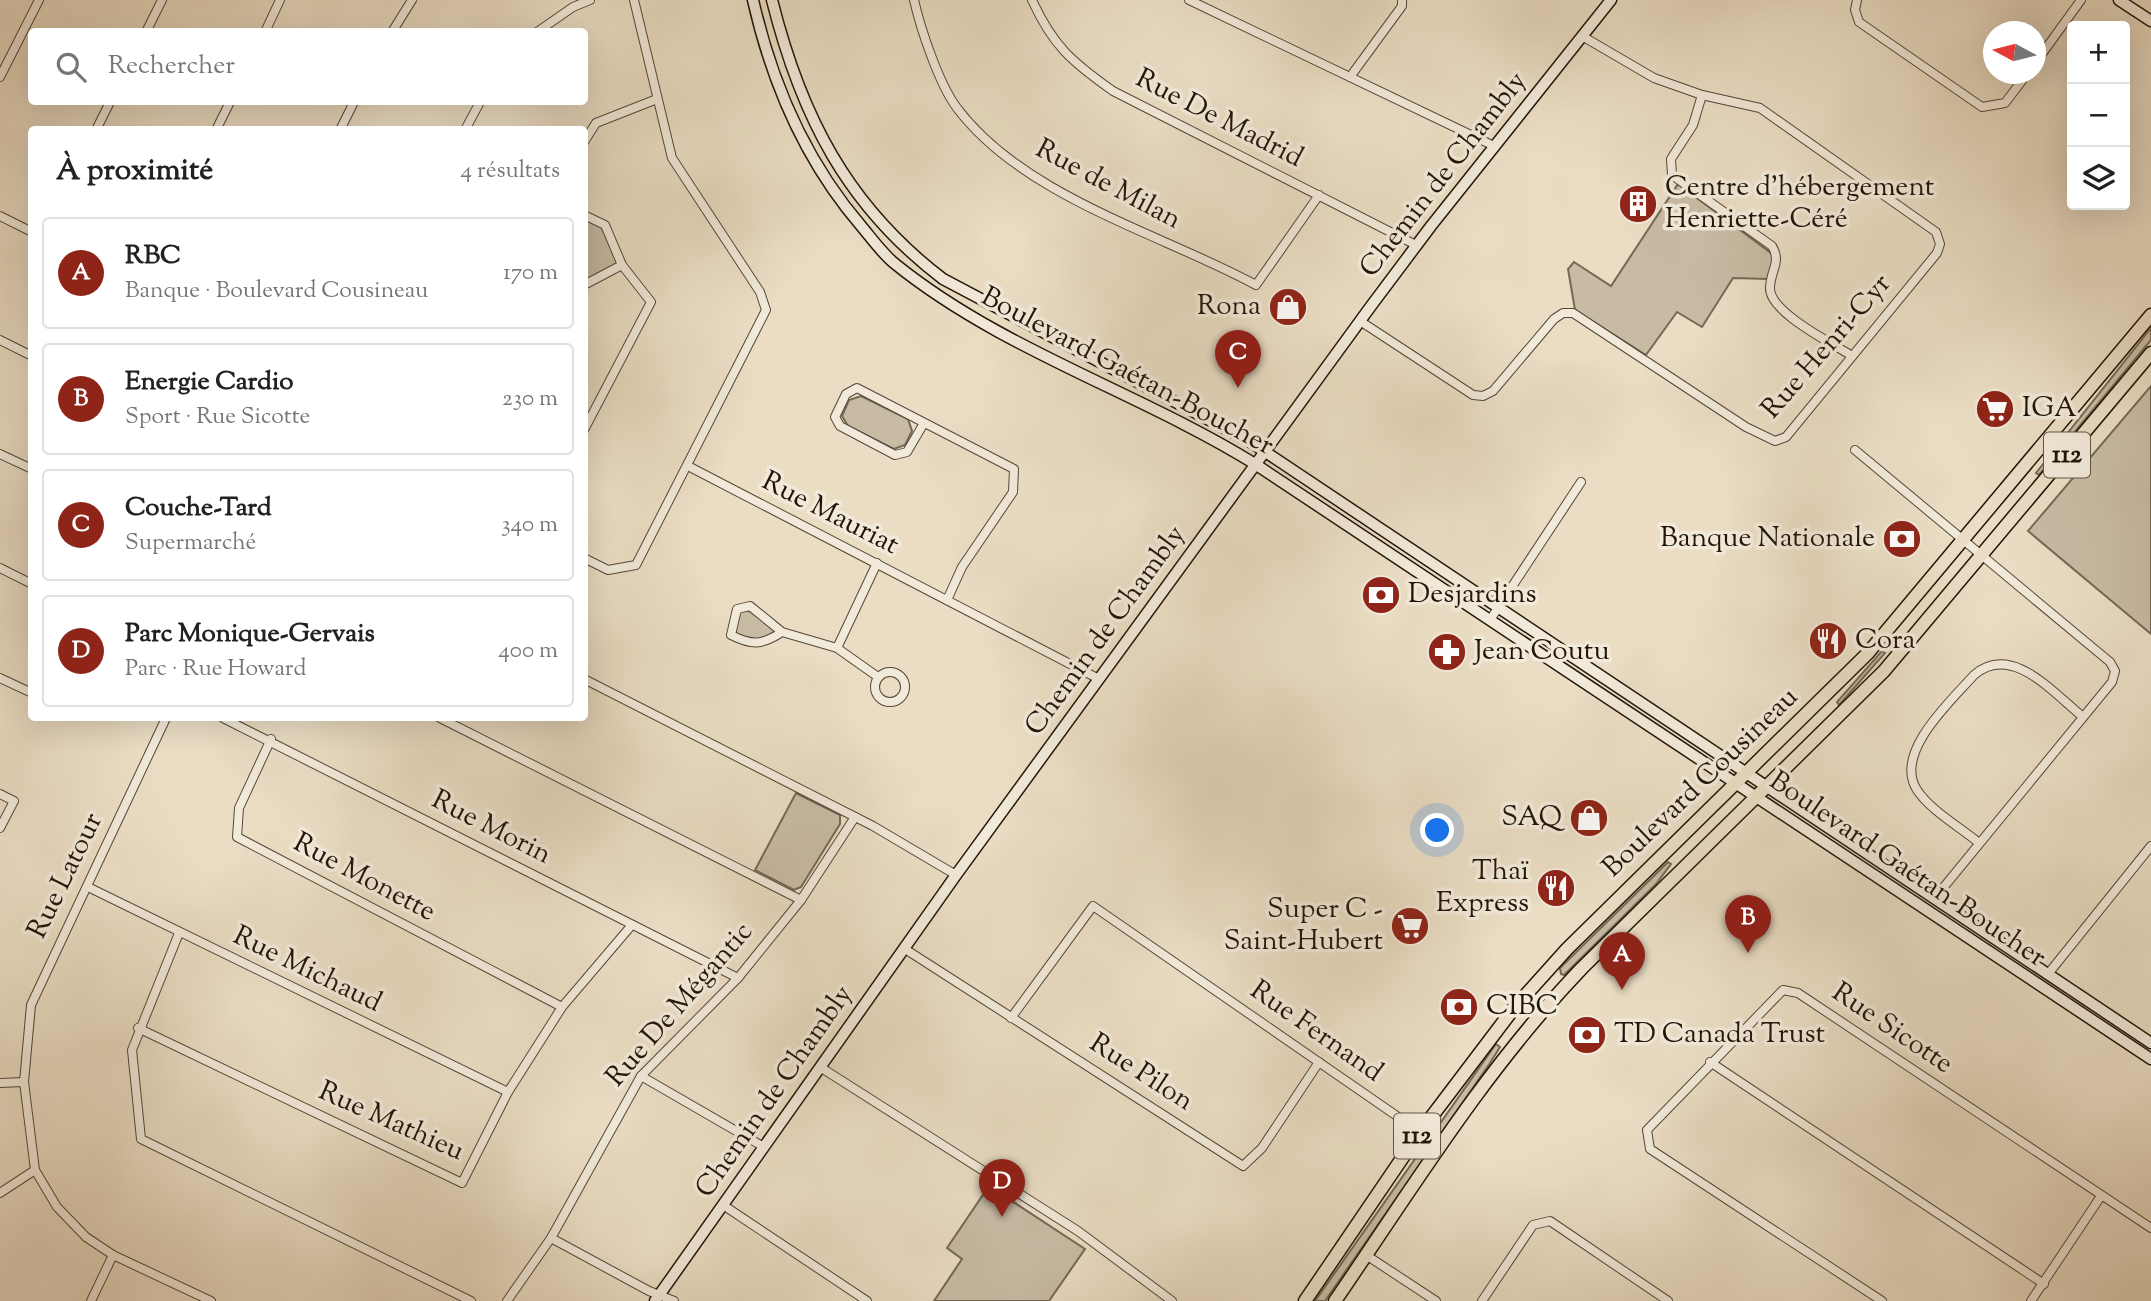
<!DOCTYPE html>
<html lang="fr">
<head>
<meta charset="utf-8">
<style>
	:root { --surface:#fff; --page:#f6f6f6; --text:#222; --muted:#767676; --line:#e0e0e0; --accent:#8f2418 }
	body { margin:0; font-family:"Sorts Mill Goudy",serif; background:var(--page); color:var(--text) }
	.controls { position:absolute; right:21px; top:21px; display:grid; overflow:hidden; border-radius:7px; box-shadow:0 7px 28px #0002 }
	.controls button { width:63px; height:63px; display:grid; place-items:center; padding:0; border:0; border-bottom:2px solid var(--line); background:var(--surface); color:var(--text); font:35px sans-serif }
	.compass { position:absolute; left:1983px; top:21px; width:63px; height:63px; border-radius:50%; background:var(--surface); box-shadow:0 7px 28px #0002; rotate:277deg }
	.you { position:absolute; left:1438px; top:831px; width:24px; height:24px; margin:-18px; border:5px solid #fff; border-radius:50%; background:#1a73e8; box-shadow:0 0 0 10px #1a73e833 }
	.badge { display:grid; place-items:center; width:46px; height:46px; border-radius:50%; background:var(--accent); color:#fff; font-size:23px; font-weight:700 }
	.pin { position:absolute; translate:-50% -58px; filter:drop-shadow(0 2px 4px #0008) }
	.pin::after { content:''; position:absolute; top:37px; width:24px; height:21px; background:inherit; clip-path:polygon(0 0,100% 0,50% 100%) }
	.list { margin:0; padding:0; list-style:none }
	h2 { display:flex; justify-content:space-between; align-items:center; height:91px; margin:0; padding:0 28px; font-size:30px }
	h2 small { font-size:23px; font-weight:400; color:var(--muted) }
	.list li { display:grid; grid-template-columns:46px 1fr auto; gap:21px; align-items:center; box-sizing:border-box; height:112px; margin:0 14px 14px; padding:0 14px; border:2px solid var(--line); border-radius:7px }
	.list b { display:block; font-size:26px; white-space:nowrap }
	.list p { margin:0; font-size:23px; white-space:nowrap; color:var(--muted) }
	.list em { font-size:23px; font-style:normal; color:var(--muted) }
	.icon { flex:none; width:38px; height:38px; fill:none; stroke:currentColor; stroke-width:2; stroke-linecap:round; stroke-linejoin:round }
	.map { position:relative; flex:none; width:2151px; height:1301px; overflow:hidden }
	.search { position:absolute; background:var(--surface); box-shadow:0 7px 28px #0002; left:28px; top:28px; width:560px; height:77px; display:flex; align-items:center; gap:18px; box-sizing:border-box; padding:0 24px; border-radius:7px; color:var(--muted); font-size:26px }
	.panel { position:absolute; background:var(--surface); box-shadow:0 7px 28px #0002; left:28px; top:126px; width:560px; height:595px; border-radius:7px }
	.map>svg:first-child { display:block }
	.green { fill:#c8bba4; stroke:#756855; stroke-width:2 }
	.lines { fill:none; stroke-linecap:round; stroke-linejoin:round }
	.street-casing { stroke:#544736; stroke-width:10 }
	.secondary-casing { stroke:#221506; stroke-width:13 }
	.primary-casing { stroke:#221506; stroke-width:15 }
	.street { stroke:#f1e9d9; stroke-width:8 }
	.secondary { stroke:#f1e9d9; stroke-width:10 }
	.primary { stroke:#eaddc4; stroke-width:12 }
	.labels { text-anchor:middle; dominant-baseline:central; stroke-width:7; stroke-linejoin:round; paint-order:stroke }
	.shield { fill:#f1e9d9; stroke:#605545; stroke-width:2 }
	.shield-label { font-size:26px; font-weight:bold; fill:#221506 }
	.street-label { font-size:28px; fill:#221506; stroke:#f1e9d9 }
	.poi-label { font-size:28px; fill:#221506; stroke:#f1e9d9; text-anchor:start }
</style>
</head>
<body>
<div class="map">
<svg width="2151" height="1301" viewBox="0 0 2151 1301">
	<rect width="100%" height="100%" fill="#eaddc4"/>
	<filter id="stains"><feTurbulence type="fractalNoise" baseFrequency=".00286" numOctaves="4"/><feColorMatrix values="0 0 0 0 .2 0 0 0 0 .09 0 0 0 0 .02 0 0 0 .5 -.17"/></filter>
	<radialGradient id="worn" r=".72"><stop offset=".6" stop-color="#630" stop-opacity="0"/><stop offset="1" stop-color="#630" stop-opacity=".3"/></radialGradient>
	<g class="green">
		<polygon points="1678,184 1775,256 1768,279 1733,278 1702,327 1677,312 1646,355 1575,310 1568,269 1574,262 1611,286"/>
		<polygon points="584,215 605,225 622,265 584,285"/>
		<polygon points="2151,328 2151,340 2039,475 2036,473"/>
		<polygon points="2151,386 2151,634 2028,531"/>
		<polygon points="861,396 908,419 912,431 905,445 894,449 848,426 842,416 849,400"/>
		<polygon points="739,611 750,611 779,631 763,642 734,634"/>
		<polygon points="1882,651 1885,653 1839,705 1837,702"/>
		<polygon points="796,793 840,815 840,824 801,887 794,890 755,870"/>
		<polygon points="1668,862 1671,864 1656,884 1564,975 1561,974 1560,968"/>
		<polygon points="1496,1044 1500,1047 1490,1063 1325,1301 1315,1301"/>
		<polygon points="989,1186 1085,1249 1049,1301 934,1301 962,1259 947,1248"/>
	</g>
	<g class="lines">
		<g class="street-casing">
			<g id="street">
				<path d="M914,0C921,30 939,84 957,108C1024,197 1162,234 1256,285L1319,195"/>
				<path d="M1032,0C1053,46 1072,62 1113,91L1416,245"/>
				<polyline points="1189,0 1494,146"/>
				<polyline points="1857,0 1855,10 1859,22 1982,107 2005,103 2027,74"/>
				<polyline points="146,32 162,0"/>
				<polyline points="265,32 280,0"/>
				<polyline points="392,32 412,0"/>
				<polyline points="537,32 573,7 590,0"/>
				<polyline points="2036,62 2081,0"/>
				<polyline points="0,77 39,0"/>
				<polyline points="1350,77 1402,6 1402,0"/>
				<path d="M1702,95L1693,125L1671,159L1672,175L1772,246C1782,262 1770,271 1770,288C1769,312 1832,343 1852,356"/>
				<polyline points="96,130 110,102"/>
				<polyline points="216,130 230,102"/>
				<polyline points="340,130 354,102"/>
				<polyline points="465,130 480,102"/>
				<polyline points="584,142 596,123 657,99"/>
				<polyline points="584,215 605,225 622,265 651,302 584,430"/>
				<polyline points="0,216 32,232"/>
				<polyline points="584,285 622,265"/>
				<polyline points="1360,321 1473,395 1483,396 1493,391 1554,319 1563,313 1573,313 1746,427 1775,441 1786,437 1937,253 1940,244 1936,232 1760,108 1702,95 1654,78 1582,36"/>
				<polyline points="0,340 32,356"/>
				<polyline points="924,423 907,452 895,455 840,426 835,417 846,394 857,388 1014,469 1013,492 962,567 947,600"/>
				<polyline points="1855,450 2110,662 2115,671 2112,682 1934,899"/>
				<polyline points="0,454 32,469"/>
				<polyline points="688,466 1099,679"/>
				<polyline points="584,558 608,570 636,565 766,310 760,292 672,158 634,0"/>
				<polyline points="0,568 32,584"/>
				<polyline points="1490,620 1581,482"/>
				<path d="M782,632C762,645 753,646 731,635L737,609L750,606L782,632L837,648L878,677"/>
				<polyline points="837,648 877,563"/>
				<circle cx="890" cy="687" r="15"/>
				<polyline points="0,678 32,693"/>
				<polyline points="584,679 873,826 956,875"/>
				<polyline points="166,718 31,1005 24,1082 35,1170 57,1207 86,1237 113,1255 211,1301"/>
				<polyline points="223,718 738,978"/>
				<polyline points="440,718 801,900"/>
				<polyline points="271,739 239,808 237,837 562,1007"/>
				<polyline points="0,794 14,801 0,828"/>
				<path d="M1979,843C1960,827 1931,811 1917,790C1893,753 1951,701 1974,675C2012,642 2054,694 2083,717"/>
				<polyline points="88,887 508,1092"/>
				<polyline points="179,933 132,1050 141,1139 471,1301"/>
				<polyline points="905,949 1243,1166 1262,1148 1319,1062"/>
				<polyline points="2048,974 2151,846"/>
				<polyline points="1011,1018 1093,906 1420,1132"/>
				<polyline points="138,1028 462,1183 508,1092 562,1007 631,926"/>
				<polyline points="1710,1062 2044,1284"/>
				<polyline points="820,1067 1078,1231 1172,1301"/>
				<polyline points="641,1076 764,1147"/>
				<polyline points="0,1083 24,1082"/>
				<polyline points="0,1193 35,1170"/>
				<polyline points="723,1205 867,1301"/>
				<polyline points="551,1238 649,1291 674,1301"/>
				<polyline points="1366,1255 1436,1301"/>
				<polyline points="91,1301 113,1255"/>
				<polyline points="507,1301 551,1238 641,1076 738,978 801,900 855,817"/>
				<polyline points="1482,1301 1533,1225 1550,1221 1668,1301"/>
				<polyline points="1882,1301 1650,1149 1647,1130 1783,990 1798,993 2151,1228"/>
				<polyline points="2031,1301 2101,1196"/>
			</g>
		</g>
		<g class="secondary-casing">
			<g id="secondary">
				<path d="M753,0C772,84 805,161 862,227C872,239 882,253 894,263C1001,350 1139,392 1255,464L2151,1059"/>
				<path d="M772,0C801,116 847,206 943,279L1249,441L2151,1043"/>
				<polyline points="2119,0 2151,21"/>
				<polyline points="655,1301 956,875 1371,306 1431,226 1611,0"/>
			</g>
		</g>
		<g class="primary-casing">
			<g id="primary">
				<polyline points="1305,1301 1420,1132 1514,1008 1567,949 1868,653 2151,315"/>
				<path d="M1335,1301C1413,1187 1486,1068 1582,968L1884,671L2151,353"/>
			</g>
		</g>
		<use href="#street" class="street"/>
		<use href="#secondary" class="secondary"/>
		<use href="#primary" class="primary"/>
	</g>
	<defs>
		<g id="building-disc" transform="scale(2.0125)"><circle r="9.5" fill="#8f2418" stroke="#f1e9d9"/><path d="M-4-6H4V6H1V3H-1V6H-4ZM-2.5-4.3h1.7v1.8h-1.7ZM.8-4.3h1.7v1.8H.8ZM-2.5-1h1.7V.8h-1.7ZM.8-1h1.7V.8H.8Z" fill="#fff"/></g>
		<g id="shop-disc" transform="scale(2.0125)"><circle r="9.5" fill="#8f2418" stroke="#f1e9d9"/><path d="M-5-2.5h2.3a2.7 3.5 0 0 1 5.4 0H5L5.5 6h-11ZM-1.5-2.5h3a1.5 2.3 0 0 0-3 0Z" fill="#fff"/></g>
		<g id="supermarket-disc" transform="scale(2.0125)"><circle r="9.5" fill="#8f2418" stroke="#f1e9d9"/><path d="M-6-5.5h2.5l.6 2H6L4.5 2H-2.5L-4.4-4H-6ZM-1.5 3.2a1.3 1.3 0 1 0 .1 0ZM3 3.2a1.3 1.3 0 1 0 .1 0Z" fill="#fff"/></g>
		<g id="bank-disc" transform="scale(2.0125)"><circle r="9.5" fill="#8f2418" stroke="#f1e9d9"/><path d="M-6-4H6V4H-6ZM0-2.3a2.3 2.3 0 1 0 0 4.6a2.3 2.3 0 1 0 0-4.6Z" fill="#fff"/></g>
		<g id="restaurant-disc" transform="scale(2.0125)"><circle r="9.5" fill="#8f2418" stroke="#f1e9d9"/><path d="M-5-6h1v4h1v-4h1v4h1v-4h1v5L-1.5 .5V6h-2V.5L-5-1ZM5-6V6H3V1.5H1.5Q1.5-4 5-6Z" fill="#fff"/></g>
		<g id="pharmacy-disc" transform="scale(2.0125)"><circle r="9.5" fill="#8f2418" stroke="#f1e9d9"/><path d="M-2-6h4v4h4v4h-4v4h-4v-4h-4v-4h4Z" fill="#fff"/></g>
	</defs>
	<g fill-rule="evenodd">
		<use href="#building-disc" x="1638" y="204"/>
		<use href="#shop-disc" x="1288" y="307"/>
		<use href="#supermarket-disc" x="1995" y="409"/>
		<use href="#bank-disc" x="1902" y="539"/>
		<use href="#bank-disc" x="1381" y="595"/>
		<use href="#restaurant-disc" x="1828" y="641"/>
		<use href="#pharmacy-disc" x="1447" y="652"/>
		<use href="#shop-disc" x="1589" y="818"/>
		<use href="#restaurant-disc" x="1556" y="888"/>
		<use href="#supermarket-disc" x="1410" y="926"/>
		<use href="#bank-disc" x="1459" y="1007"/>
		<use href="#bank-disc" x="1587" y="1035"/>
	</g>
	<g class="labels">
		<g class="shield">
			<rect x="2044" y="432.5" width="46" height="45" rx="5"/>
			<rect x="1394" y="1113.5" width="46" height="45" rx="5"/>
		</g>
		<g class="shield-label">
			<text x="2067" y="455">112</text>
			<text x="1417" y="1136">112</text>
		</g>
		<g class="street-label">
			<text transform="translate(1219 119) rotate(27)">Rue De Madrid</text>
			<text transform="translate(1444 175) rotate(-52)">Chemin de Chambly</text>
			<text transform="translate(1108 185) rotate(28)">Rue de Milan</text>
			<text transform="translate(1827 347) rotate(-49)">Rue Henri-Cyr</text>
			<text transform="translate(1127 372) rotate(28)">Boulevard Gaétan-Boucher</text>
			<text transform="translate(830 514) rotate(27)">Rue Mauriat</text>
			<text transform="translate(1106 631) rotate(-54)">Chemin de Chambly</text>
			<text transform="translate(1701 783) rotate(-44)">Boulevard Cousineau</text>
			<text transform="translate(491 828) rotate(27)">Rue Morin</text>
			<text transform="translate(1907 870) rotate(34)">Boulevard Gaétan-Boucher</text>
			<text transform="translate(66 876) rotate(-64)">Rue Latour</text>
			<text transform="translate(364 878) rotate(28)">Rue Monette</text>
			<text transform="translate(307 970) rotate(26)">Rue Michaud</text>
			<text transform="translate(680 1005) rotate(-49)">Rue De Mégantic</text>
			<text transform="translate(1892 1029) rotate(34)">Rue Sicotte</text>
			<text transform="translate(1316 1032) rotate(35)">Rue Fernand</text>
			<text transform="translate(1141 1073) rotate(33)">Rue Pilon</text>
			<text transform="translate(775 1092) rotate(-55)">Chemin de Chambly</text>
			<text transform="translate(391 1122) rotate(24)">Rue Mathieu</text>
		</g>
		<g class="poi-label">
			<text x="1665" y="188">Centre d'hébergement<tspan x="1665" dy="32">Henriette-Céré</tspan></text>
			<text x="1261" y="307" text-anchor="end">Rona</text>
			<text x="2022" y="409">IGA</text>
			<text x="1875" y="539" text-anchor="end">Banque Nationale</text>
			<text x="1408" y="595">Desjardins</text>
			<text x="1855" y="641">Cora</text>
			<text x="1474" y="652">Jean Coutu</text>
			<text x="1562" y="818" text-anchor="end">SAQ</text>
			<text x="1529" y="872" text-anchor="end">Thaï<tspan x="1529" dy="32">Express</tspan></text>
			<text x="1383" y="910" text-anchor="end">Super C -<tspan x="1383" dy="32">Saint-Hubert</tspan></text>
			<text x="1486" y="1007">CIBC</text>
			<text x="1614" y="1035">TD Canada Trust</text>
		</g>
	</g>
	<rect width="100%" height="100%" filter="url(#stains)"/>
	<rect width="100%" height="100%" fill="url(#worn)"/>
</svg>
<div class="controls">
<button>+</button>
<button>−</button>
<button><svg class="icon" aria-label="layers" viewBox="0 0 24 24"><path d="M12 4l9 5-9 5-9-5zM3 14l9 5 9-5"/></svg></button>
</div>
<svg class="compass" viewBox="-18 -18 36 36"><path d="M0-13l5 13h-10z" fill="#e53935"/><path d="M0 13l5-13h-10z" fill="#767676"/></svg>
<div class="you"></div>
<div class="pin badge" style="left:1622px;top:990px">A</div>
<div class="pin badge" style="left:1748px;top:953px">B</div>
<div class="pin badge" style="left:1238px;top:388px">C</div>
<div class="pin badge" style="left:1002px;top:1217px">D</div>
<div class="search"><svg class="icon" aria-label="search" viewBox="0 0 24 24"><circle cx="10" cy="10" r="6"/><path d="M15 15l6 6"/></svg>Rechercher</div>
<section class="panel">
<h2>À proximité<small>4 résultats</small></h2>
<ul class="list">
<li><span class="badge">A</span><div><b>RBC</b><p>Banque · Boulevard Cousineau</p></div><em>170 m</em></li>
<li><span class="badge">B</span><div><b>Energie Cardio</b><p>Sport · Rue Sicotte</p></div><em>230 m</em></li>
<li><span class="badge">C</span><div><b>Couche-Tard</b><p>Supermarché</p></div><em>340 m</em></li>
<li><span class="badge">D</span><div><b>Parc Monique-Gervais</b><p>Parc · Rue Howard</p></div><em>400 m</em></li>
</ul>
</section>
</div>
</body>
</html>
